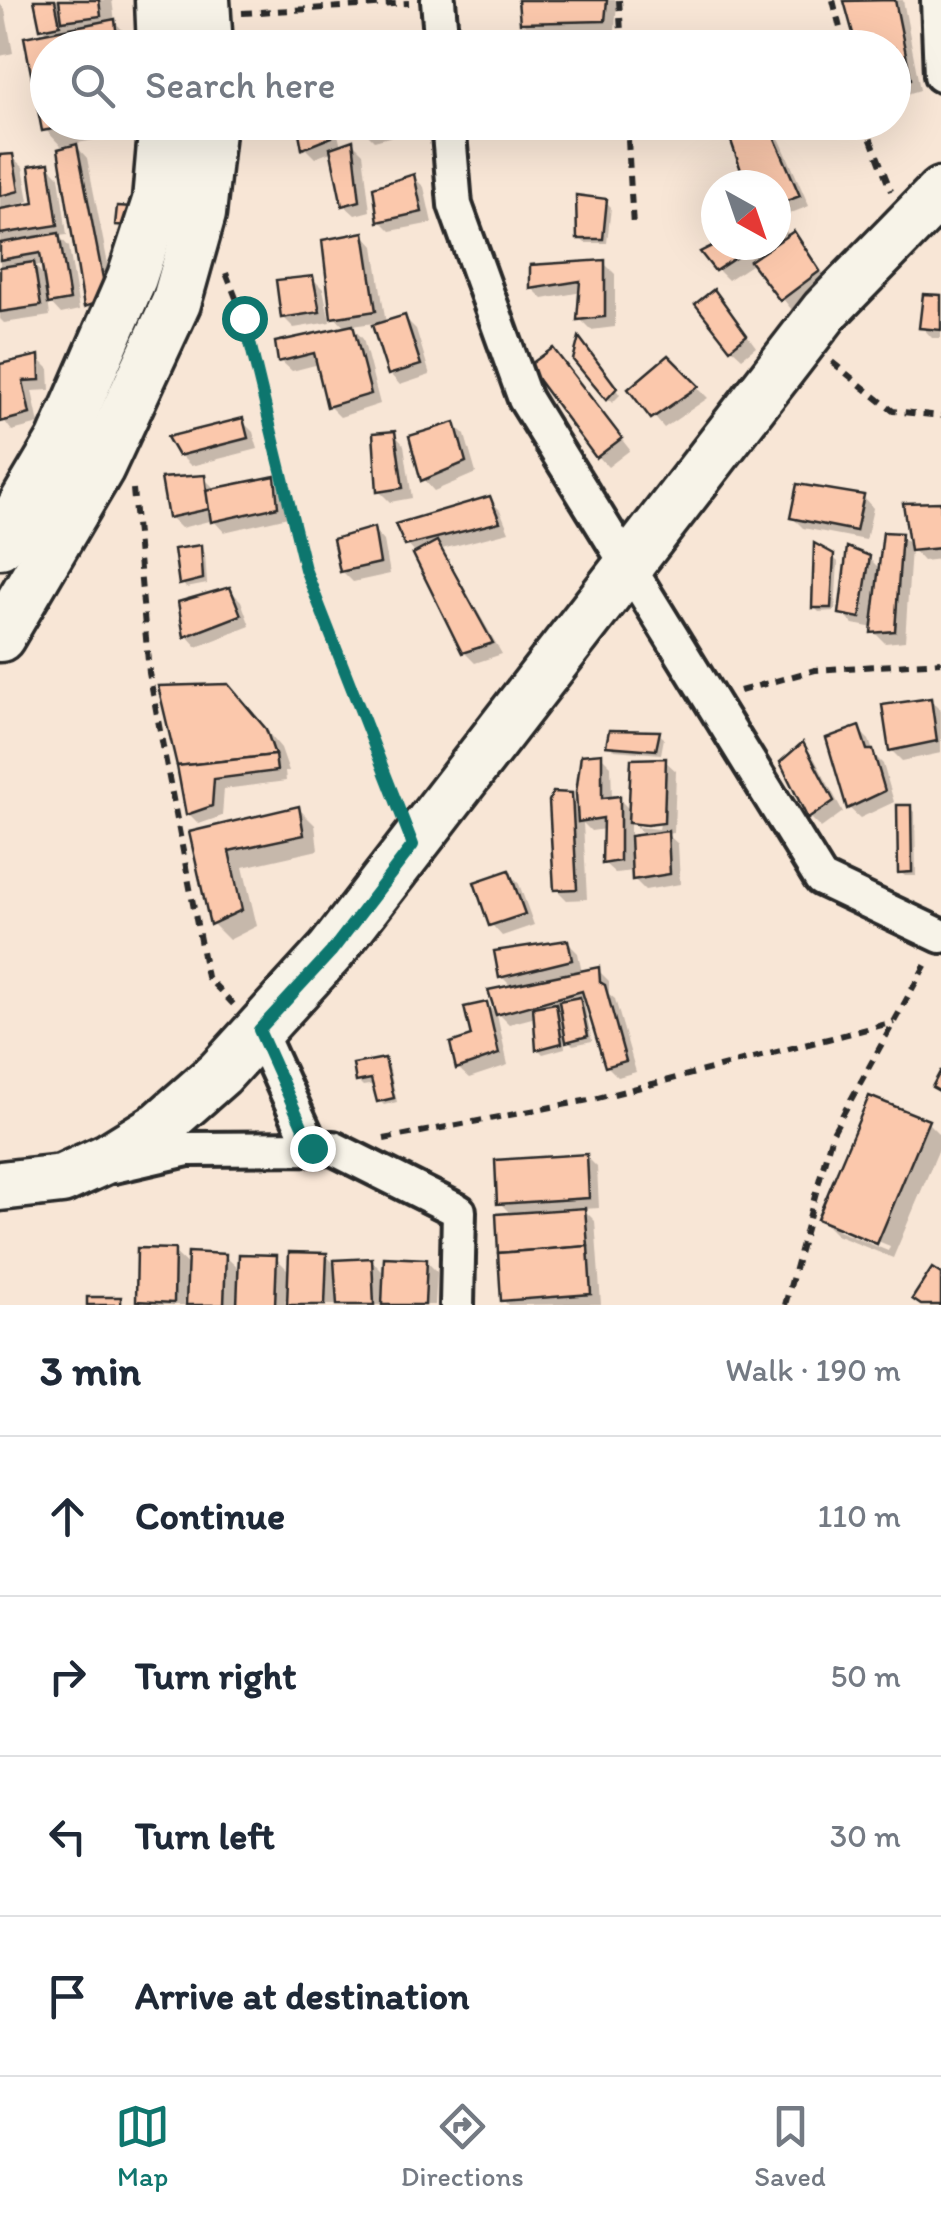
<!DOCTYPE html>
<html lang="en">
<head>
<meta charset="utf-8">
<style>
	:root { --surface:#fff; --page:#f2f2f3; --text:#1f2937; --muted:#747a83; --line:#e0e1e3; --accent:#0f766e }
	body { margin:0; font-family:Itim,sans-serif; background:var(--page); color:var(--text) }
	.compass { position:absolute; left:701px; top:170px; width:90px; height:90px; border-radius:50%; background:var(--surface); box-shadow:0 10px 40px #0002; rotate:140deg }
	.stop { position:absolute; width:30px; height:30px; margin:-22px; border:8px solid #0f766e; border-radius:50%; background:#fff }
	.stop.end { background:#0f766e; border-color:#fff; box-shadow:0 2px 10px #0008 }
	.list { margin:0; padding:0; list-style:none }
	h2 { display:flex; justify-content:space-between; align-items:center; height:130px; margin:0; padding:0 40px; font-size:42px }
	h2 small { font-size:32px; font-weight:400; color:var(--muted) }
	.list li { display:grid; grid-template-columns:65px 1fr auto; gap:30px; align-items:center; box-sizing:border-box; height:160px; padding:0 40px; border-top:2px solid var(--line) }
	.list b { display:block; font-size:38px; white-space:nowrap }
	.list em { font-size:32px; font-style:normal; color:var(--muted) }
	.icon { flex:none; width:55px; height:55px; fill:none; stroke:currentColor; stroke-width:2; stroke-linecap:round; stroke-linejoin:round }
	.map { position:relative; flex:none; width:941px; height:1305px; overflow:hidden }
	.search { position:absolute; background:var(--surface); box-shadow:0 10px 40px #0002; left:30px; right:30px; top:30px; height:110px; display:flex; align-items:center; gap:25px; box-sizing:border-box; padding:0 35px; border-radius:55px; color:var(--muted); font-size:38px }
	.sheet { height:770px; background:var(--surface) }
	nav { display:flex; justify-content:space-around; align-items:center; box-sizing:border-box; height:140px; border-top:2px solid var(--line); background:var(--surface); font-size:28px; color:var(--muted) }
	nav a { display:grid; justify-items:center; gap:5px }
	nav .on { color:var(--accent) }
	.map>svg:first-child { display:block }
	.shadow { fill:#0003; fill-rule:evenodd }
	.building { fill:#fbc8ac; stroke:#2b2b2b; stroke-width:2.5 }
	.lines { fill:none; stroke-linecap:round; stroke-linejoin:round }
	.street-casing { stroke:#2b2b2b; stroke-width:40 }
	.secondary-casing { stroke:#2b2b2b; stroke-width:55 }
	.path { stroke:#2b2b2b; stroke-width:6; stroke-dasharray:10 8; stroke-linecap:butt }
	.street { stroke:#f7f3e8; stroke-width:32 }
	.secondary { stroke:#f7f3e8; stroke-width:48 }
	.route { stroke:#0f766e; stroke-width:12 }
</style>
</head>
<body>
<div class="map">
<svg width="941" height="1305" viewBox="0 0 941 1305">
	<rect width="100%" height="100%" fill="#f8e6d6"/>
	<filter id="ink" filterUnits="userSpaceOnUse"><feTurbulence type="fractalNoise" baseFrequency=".01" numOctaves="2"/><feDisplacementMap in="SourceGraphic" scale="20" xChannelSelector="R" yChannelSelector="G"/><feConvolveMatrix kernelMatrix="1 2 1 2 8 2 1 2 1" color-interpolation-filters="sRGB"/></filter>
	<g filter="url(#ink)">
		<g class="shadow">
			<polygon points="37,0 112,0 115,22 130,38 131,48 48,48 48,122 126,122 127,134 61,146 45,129 27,39 48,35 42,28"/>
			<polygon points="521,0 617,0 615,31 564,32 577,48 515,48 536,36 522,22"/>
			<polygon points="854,0 903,0 920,90 894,98 894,48 847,2"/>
			<polygon points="0,4 5,10 13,53 0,56"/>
			<polygon points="299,122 335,122 341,147 353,143 363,153 370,211 355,215 344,205 333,151 315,158 305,148"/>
			<polygon points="362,122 415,122 417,130 374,141 363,130"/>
			<polygon points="524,122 594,122 579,124 581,130 534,133"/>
			<polygon points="769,129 780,140 809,206 776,219 776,185 749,185"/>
			<polygon points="77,147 87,158 117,310 97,316 86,306"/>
			<path d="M0,157H12L23,167L29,201L14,206L15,209L37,206L48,165L59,176L67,235L59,236L69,247L79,310L61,314L48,300L50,316L4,323L0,319ZM44,265L46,278L35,266Z"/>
			<polygon points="413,177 424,187 432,223 391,231 380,220"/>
			<polygon points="606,202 611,207 607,243 585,243 580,238"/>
			<polygon points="776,220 791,237 794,234 804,245 829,282 792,310 754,263 728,280 717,269 720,245 776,245"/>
			<polygon points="364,235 374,246 386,324 405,318 416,329 430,375 400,385 390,374 374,323 351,326 363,339 380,404 340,417 329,406 319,364 292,371 281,361 346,329 334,316"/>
			<polygon points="604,263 615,274 615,327 591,330 580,319 582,292 543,299 532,288"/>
			<polygon points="312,278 323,289 330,322 294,328 283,317"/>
			<polygon points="941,298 941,338 932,338 922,327"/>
			<polygon points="724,303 756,347 742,358 731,348"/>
			<polygon points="584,345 620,395 612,403 576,360"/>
			<polygon points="553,351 630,450 608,467 598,456"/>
			<polygon points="38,358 49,369 50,390 32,391 39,424 12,431 0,415 0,367"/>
			<polygon points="668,358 708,398 664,428 631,390"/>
			<polygon points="242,421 253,432 258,449 191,466 180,455"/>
			<polygon points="454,424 465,435 476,473 434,491 424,480 412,438"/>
			<polygon points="394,434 404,445 412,498 390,502 379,491"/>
			<polygon points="204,478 215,489 274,479 285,490 288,517 224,532 213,520 181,528 170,517"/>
			<polygon points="863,497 873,508 866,540 803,528 792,517"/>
			<polygon points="489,499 500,510 509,532 442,549 502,654 475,663 464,652 415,553 407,544"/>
			<polygon points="941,505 941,559 923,561 911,548 905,641 885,643 874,632 874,628 853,624 842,613 869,558 881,570 900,535 912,547"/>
			<polygon points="374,530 384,541 390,574 353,582 342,571"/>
			<polygon points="200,548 205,553 207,584 186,588 182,583"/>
			<polygon points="832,556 838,562 835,611 819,612 814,607"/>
			<polygon points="230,590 241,601 250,626 197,647 187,636"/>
			<polygon points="930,700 941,711 941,753 902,761 891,750"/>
			<polygon points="244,704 281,748 289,771 285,771 286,781 224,789 222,816 199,824 188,813"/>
			<polygon points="858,729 869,740 875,756 883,764 894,802 860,818 849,808"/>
			<polygon points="659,734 664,738 661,754 614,750 609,745"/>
			<polygon points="802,746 813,756 843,812 821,828 810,817 783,762"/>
			<path d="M601,756L611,766L612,799H619L631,811L665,761L676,771L674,833L667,834L678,844L680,884L645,890L634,879V871L615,873L604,863L605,829L591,831L583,823L587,899L567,900L556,889L571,796L579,804ZM630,821L646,837L630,839ZM638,822L660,824L659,829L638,827Z"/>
			<polygon points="910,808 915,813 916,876 905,876 900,872"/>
			<polygon points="299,809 315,825 318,850 243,867 257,926 229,940 213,924 192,834"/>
			<polygon points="509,873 519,884 534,925 502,936 492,925"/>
			<polygon points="567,942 578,953 582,973 598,970 609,981 609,994 615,999 636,1072 618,1077 607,1066 587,997 583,998 592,1041 573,1045 564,1036 565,1048 543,1054 538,1049 536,1017 509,1024 498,1013 513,988 501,976"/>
			<polygon points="487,1005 497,1015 508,1065 469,1078 458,1068"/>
			<polygon points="384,1061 389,1066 397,1102 384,1105 379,1100 375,1084 363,1086 358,1081"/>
			<path d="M927,1122L941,1136V1144L893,1258L836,1235L820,1219ZM836,1224L890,1246L888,1251L836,1230Z"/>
			<polygon points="586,1156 597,1167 599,1208 583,1209 595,1221 601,1304 508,1305 503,1300 512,1215 500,1203"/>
			<polygon points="174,1252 190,1267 225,1256 241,1271 276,1258 291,1273 326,1255 337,1267 371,1260 386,1275 426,1261 437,1272 435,1305 291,1305 285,1300 285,1305 238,1305 235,1302 235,1305 189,1305 184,1300 184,1305 143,1305 138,1300"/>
		</g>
		<g class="building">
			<polygon points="34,0 55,0 60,25 40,29"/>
			<polygon points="59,0 99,0 101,16 62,21"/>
			<polygon points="518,0 607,0 605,21 520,23"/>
			<polygon points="895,0 911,79 894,85 894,48 857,48 844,1"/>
			<polygon points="115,19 118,48 48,48 48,122 90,122 42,131 24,37"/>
			<polygon points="566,31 569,48 512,48 509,36"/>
			<polygon points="297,122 329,122 332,137 302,149"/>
			<polygon points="359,122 398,122 361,131"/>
			<polygon points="770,127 800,196 776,205 776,185 746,185 730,138"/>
			<polygon points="353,140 360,201 342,206 330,148"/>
			<polygon points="77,144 107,299 84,307 58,149"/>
			<polygon points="13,154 19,191 0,196 0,155"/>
			<polygon points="49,163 58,225 0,234 0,209 34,203 29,166"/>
			<polygon points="414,174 422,212 378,222 373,187"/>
			<polygon points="576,195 607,199 603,239 577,239"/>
			<polygon points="117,206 133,207 132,226 115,225"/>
			<polygon points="794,231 820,271 780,301 750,261"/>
			<polygon points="364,232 376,311 331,318 322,240"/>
			<polygon points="59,233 70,300 48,304 40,253 0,260 0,243"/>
			<polygon points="716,244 716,245 755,245 715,271 700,252"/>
			<polygon points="605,260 605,317 577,320 580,281 530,289 530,265"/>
			<polygon points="34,262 41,306 0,312 0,267"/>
			<polygon points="313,276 320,312 281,318 276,280"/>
			<polygon points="714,289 747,335 730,349 695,304"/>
			<polygon points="923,294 941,295 941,330 919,328"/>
			<polygon points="405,315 421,365 388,375 372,325"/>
			<polygon points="353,325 371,394 327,407 314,353 278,362 275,342"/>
			<polygon points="579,337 617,388 606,400 573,360"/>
			<polygon points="553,348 622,438 596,458 528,366"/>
			<polygon points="39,355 40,380 23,381 30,414 0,422 0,364"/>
			<polygon points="668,355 699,386 651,419 628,389"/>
			<polygon points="243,418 248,438 178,456 167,437"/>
			<polygon points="455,422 466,462 421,481 409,436"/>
			<polygon points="395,431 403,488 377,492 373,433"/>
			<polygon points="205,475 209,509 168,518 161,478"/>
			<polygon points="275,476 278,507 211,522 206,490"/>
			<polygon points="797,484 864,495 856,531 790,518"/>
			<polygon points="490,496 500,522 405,546 395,524"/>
			<polygon points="941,502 941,548 910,551 903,503"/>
			<polygon points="374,527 380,563 340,572 333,539"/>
			<polygon points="883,532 902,533 895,631 871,633"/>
			<polygon points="437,541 493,643 462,653 413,554"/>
			<polygon points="814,543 834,554 831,608 812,608"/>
			<polygon points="201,545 203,579 179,585 174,549"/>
			<polygon points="847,547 870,556 860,618 839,614"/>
			<polygon points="230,587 241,615 184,637 178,602"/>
			<polygon points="228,684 266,729 275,755 177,766 158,686"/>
			<polygon points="931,698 937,741 889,751 882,705"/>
			<polygon points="859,726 867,750 873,750 885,791 847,809 826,738"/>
			<polygon points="609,730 660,731 656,750 606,746"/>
			<polygon points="803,742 834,801 808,819 780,762"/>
			<polygon points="602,753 602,798 620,796 620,861 602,864 603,818 578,822 576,793 581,755"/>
			<polygon points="275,755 277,771 214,779 212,806 186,815 177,766"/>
			<polygon points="666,758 664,823 647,825 628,823 631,759"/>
			<polygon points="553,792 572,793 577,889 554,890 549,801"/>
			<polygon points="897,805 911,805 912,872 898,873"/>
			<polygon points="299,806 304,835 229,851 242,910 210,925 189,832"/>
			<polygon points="668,831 670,874 632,880 630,836"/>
			<polygon points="509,870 525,914 489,926 474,882"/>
			<polygon points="568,940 572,960 499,978 494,951"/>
			<polygon points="599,967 600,982 605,985 626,1061 605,1067 582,991 496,1015 488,990"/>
			<polygon points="580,997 588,1036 566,1042 559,1001"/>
			<polygon points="487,1002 499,1054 456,1069 450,1043 471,1036 464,1007"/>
			<polygon points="556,1003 562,1043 536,1050 533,1007"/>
			<polygon points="385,1058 394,1098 377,1102 371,1079 356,1082 353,1064"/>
			<polygon points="941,1070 941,1092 932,1087"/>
			<polygon points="869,1096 929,1120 877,1244 817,1219"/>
			<polygon points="587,1154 589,1198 497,1204 495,1160"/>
			<polygon points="585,1208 588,1246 498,1253 496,1214"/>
			<polygon points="588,1246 591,1294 501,1301 498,1253"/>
			<polygon points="137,1248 175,1249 174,1303 136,1301"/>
			<polygon points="188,1252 226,1254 224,1305 186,1305"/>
			<polygon points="289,1252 327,1253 325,1305 287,1305"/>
			<polygon points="239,1254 277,1255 275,1305 237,1305"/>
			<polygon points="384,1257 427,1259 425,1305 382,1305"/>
			<polygon points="372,1258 374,1305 337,1305 334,1260"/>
			<polygon points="932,1268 941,1274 941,1305 921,1305 912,1299"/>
			<rect x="87" y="1297" width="34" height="8"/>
		</g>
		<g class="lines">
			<g class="street-casing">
				<g id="street">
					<polyline points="438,0 442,48"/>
					<polyline points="938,0 941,75"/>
					<polyline points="448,122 455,205 525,399 821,879 941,936"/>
					<polyline points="259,1031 312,1148"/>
					<polyline points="114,1166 188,1149 333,1148 459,1211 457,1305"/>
				</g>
			</g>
			<g class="secondary-casing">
				<g id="secondary">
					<polyline points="160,0 162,48"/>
					<polyline points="205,0 208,48"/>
					<polyline points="0,544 61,441 132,278 157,201 164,122"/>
					<polyline points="0,637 100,467 176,303 201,214 211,122"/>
					<polyline points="0,1186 62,1179 108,1158 161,1125 220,1073 331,951 825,311 941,192"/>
				</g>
			</g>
			<g class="path">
				<polyline points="619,0 622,48"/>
				<polyline points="833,0 845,48"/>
				<polyline points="242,13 409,3"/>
				<polyline points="627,122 633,227"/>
				<polyline points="864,122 891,191"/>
				<polyline points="226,273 244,318 305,569 396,802"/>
				<polyline points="832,362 893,411 941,416"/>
				<polyline points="133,489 149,673 207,977 234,1005"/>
				<polyline points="740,691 815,670 941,662"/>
				<polyline points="384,1139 594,1099 894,1022"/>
				<polyline points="785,1305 832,1134 926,964"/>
			</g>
			<use href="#street" class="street"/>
			<use href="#secondary" class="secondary"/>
		</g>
	</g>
	<g class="lines" filter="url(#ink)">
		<polyline class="route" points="244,318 305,569 413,845 331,952 259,1030 312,1148"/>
	</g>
</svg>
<svg class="compass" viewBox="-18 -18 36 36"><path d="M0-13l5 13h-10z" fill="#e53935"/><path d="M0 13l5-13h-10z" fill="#747a83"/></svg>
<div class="stop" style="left:244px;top:318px"></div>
<div class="stop end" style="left:312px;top:1148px"></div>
<div class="search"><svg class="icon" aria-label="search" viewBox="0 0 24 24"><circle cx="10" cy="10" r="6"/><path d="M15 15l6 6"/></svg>Search here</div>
</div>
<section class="sheet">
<h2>3 min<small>Walk · 190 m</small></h2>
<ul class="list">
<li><svg class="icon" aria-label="ahead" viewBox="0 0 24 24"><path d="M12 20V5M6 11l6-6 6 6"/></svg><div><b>Continue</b></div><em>110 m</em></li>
<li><svg class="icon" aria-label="right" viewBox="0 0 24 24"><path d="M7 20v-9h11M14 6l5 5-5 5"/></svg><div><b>Turn right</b></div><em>50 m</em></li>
<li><svg class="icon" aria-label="left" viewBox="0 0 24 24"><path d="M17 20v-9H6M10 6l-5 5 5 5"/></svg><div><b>Turn left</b></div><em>30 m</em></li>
<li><svg class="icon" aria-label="arrive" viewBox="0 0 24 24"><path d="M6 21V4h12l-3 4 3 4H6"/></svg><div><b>Arrive at destination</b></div></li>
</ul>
</section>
<nav>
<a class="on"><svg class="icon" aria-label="map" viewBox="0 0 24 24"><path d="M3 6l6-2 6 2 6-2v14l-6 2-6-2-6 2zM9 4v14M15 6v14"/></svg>Map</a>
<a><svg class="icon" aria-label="directions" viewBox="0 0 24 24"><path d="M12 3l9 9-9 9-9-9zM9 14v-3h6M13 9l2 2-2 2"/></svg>Directions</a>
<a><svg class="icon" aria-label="saved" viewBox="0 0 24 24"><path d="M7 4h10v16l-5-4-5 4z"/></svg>Saved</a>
</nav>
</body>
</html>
